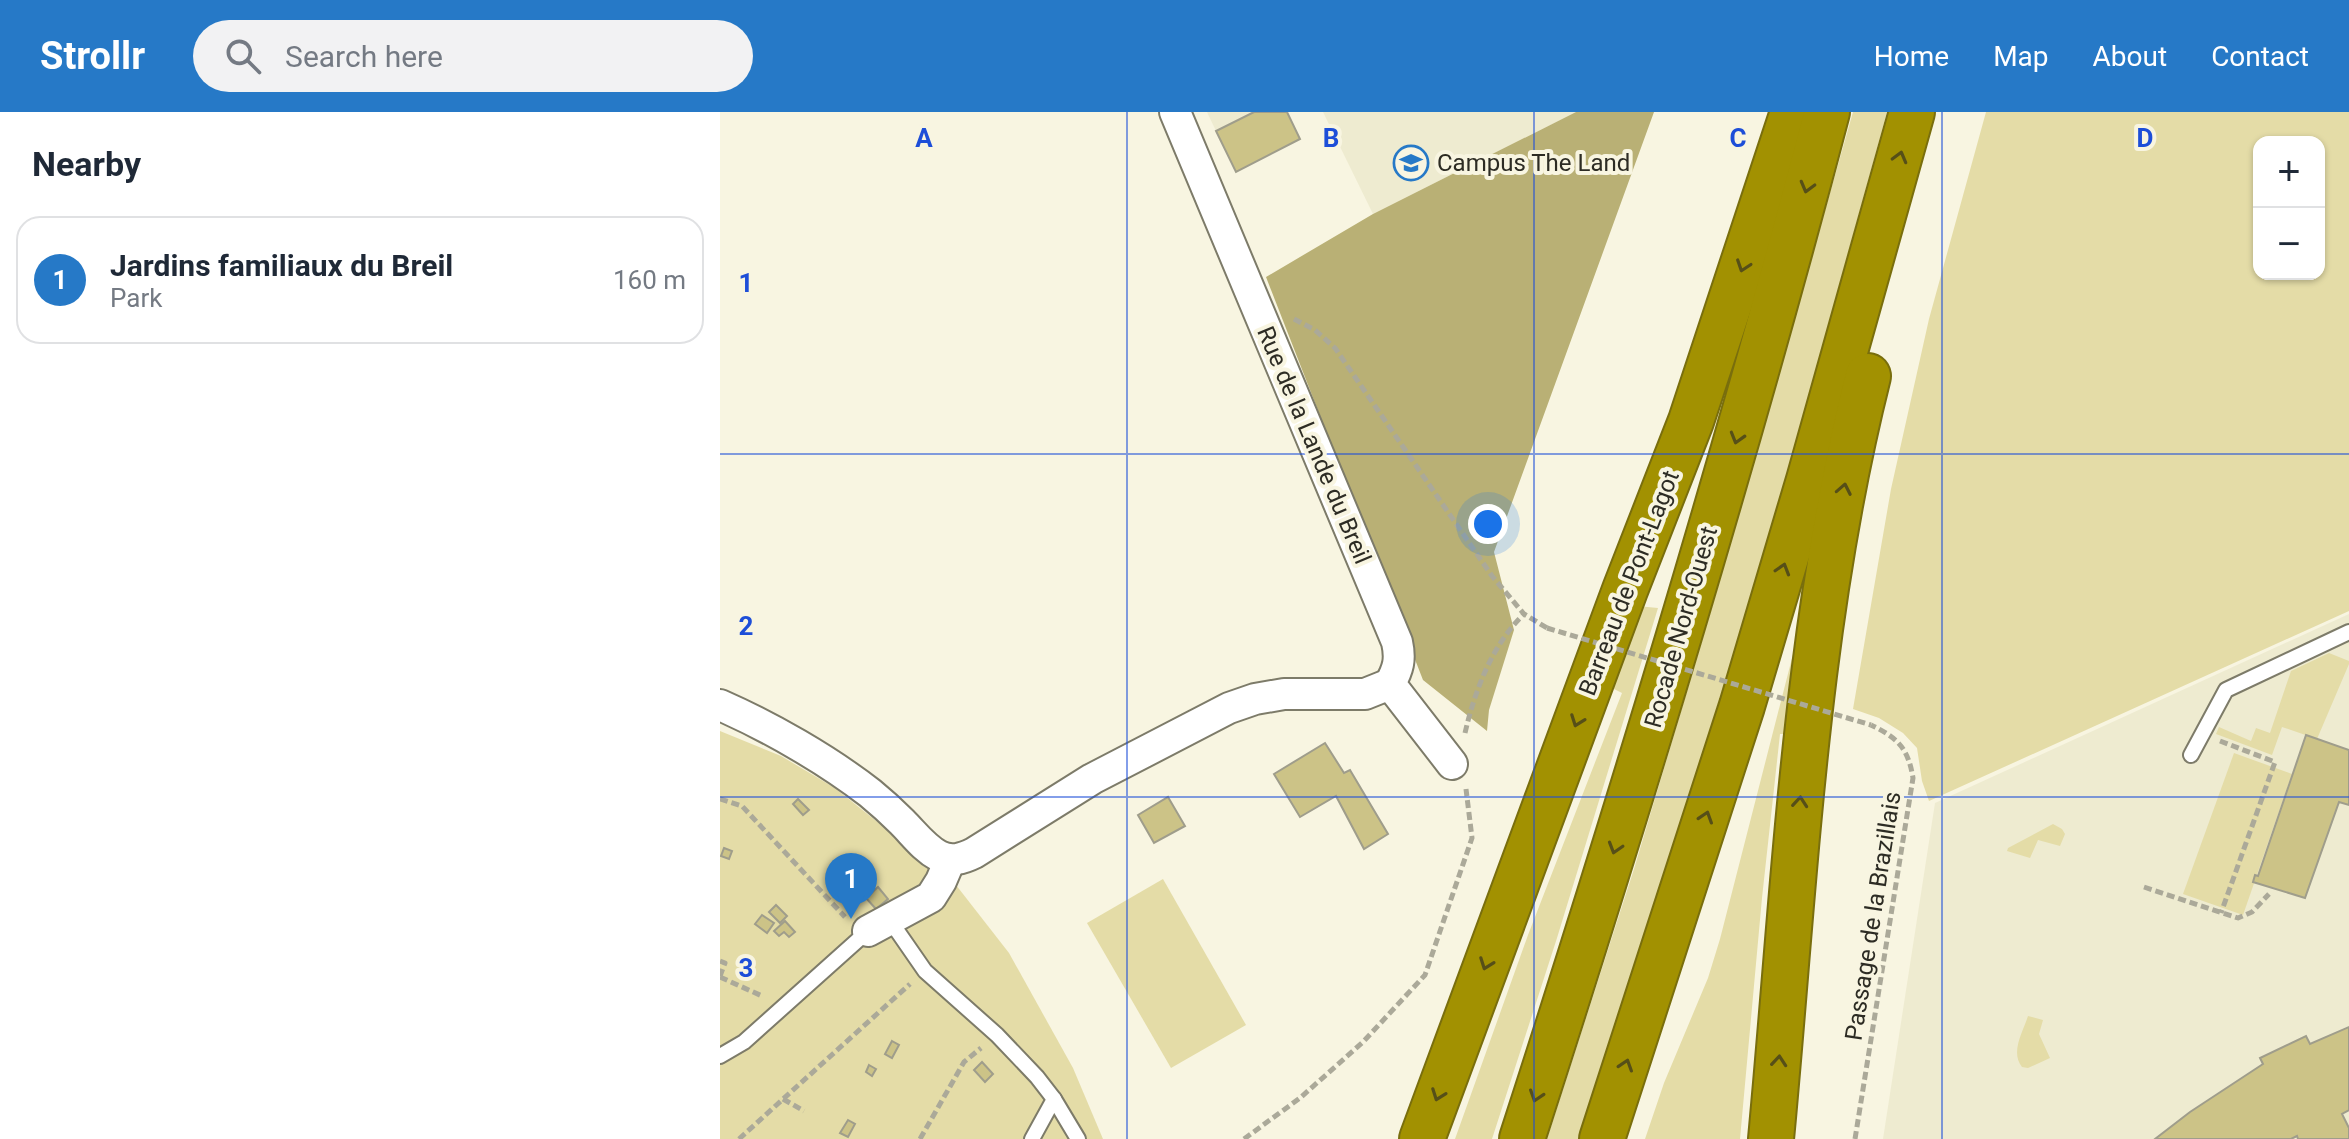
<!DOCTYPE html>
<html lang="en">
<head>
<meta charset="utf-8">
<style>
	:root { --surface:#fff; --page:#f2f2f3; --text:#1f2937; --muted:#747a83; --line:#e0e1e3; --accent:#2679c7 }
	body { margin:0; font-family:Roboto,sans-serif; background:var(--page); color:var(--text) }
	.controls { position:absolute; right:24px; top:24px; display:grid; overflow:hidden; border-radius:16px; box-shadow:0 2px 6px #0004 }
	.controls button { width:72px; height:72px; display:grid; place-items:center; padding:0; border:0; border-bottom:2px solid var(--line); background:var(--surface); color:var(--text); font:40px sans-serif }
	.you { position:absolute; left:768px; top:412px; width:28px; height:28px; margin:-20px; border:6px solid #fff; border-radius:50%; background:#1a73e8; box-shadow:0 0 0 12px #1a73e833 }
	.badge { display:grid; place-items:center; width:52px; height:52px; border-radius:50%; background:var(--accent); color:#fff; font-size:26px; font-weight:700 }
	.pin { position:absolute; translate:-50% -66px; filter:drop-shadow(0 2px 4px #0008) }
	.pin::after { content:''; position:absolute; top:42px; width:28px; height:24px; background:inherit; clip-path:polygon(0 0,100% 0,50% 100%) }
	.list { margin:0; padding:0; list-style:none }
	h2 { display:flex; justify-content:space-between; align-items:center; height:104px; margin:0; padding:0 32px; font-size:34px }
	h2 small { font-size:26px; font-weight:400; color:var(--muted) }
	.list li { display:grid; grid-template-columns:52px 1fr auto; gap:24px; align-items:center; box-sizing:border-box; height:128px; margin:0 16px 16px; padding:0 16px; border:2px solid var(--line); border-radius:24px }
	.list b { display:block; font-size:30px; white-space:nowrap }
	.list p { margin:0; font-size:26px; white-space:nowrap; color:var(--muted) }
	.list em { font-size:26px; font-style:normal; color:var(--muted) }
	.icon { flex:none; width:44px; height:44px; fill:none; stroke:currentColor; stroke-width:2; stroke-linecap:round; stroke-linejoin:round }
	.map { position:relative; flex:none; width:1629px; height:1027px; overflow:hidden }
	header { display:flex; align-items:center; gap:48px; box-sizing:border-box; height:112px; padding:0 40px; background:var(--accent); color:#fff }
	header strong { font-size:38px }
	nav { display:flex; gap:44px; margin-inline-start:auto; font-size:28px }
	.search { width:560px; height:72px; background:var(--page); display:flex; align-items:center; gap:20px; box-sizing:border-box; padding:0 28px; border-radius:44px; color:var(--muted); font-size:30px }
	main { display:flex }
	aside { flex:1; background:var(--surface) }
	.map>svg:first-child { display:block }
	.built { fill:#eeebd0 }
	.green { fill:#e4dca7; fill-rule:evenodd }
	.forest { fill:#b9b075 }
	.building { fill:#ccc387; stroke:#9f9d8b; stroke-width:2 }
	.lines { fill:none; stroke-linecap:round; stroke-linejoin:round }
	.lane-casing { stroke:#7d7b69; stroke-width:18 }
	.street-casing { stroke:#7d7b69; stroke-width:34 }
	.highway-casing { stroke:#796e0d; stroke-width:48 }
	.path { stroke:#aba999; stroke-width:5; stroke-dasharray:8 4; stroke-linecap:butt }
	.lane { stroke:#fff; stroke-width:14 }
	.street { stroke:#fff; stroke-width:30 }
	.highway { stroke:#a29101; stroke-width:44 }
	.path-bridge { stroke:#aba999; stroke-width:5; stroke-dasharray:8 4; stroke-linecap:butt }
	.oneway { stroke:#564f18 }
	.grid { fill:none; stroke:#1d4ed8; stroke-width:2; stroke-opacity:0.55 }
	.labels { text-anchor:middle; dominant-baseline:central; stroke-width:8; stroke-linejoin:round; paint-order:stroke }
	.poi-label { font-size:24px; fill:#2d2c24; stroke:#f8f5e1; text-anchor:start }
	.street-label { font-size:24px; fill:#2d2c24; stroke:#f8f5e1 }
	.grid-label { font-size:26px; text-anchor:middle; font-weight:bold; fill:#1d4ed8; stroke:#f8f5e1; stroke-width:8; stroke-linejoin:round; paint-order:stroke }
</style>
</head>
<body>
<header>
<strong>Strollr</strong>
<div class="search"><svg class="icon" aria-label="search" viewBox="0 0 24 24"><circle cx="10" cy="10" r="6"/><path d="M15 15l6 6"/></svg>Search here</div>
<nav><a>Home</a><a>Map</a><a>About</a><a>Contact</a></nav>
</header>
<main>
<aside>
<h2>Nearby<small></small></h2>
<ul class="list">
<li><span class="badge">1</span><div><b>Jardins familiaux du Breil</b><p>Park</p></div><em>160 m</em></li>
</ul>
</aside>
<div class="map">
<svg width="1629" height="1027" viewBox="0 0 1629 1027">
	<rect width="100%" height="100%" fill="#f8f5e1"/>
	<g class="built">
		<polygon points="487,0 534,0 496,19"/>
		<polygon points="603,0 856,0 653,102"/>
		<polygon points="1629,502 1629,1027 1163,1027 1215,691"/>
	</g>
	<g class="green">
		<polygon points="1133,0 1167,0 1073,341 1008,560 861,1027 827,1027 914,757 998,475"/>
		<path d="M1266,0H1629V499L1209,689L1202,669L1197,636L1183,621L1159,606L1133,597L1171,377L1209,207ZM1539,30H1599V162H1539Z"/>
		<polygon points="1092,468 1071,622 1060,622 1042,786 1020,1027 925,1027 944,971 988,866 1000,827"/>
		<polygon points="917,494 938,496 837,826 772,1027 735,1027 808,823 902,581 892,576"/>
		<polygon points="1609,541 1629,549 1629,552 1597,627 1562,615 1552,643 1496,622 1499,615 1531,629 1536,616 1550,621 1571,559"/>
		<polygon points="0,619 61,644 115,676 236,773 289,841 353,956 383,1027 0,1027"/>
		<polygon points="1514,641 1572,662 1523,803 1463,782"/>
		<polygon points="1333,712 1342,717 1345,722 1340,734 1318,728 1310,746 1287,739 1288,736"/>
		<polygon points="443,767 526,913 451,956 367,811"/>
		<path d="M1308,904L1323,908L1319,922L1330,946L1308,956L1302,955C1290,940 1303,920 1308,904Z"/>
	</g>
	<polygon class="forest" points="856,0 934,0 774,440 794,518 769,598 767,619 703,568 546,165 653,102"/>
	<g class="building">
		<polygon points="534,0 567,0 580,27 516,60 496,19"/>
		<polygon points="1586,623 1629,638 1629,693 1619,690 1585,786 1533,770 1535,763 1538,764"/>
		<polygon points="605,631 624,661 630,658 668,722 644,737 616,684 580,705 554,662"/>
		<polygon points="448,685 465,714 434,731 418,703"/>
		<polygon points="78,687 89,698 83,703 73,692"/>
		<polygon points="4,736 12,739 9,747 1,744"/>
		<polygon points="158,775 168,787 156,797 146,786"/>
		<polygon points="56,793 67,804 60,811 49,800"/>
		<polygon points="42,803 54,811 47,821 35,812"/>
		<polygon points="65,809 75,820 69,825 64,820 59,824 54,819"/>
		<polygon points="1629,915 1629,998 1622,1002 1629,1016 1629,1027 1578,1027 1577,1024 1571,1027 1435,1027 1470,1000 1543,952 1540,946 1586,924 1590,932"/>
		<polygon points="172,929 179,933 172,946 165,942"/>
		<polygon points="262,950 273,962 265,970 254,958"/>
		<polygon points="149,953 156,957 152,964 146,960"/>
		<polygon points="128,1008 135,1012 128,1025 120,1021"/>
	</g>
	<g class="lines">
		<g class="lane-casing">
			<g id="lane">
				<polyline points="1471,643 1506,578 1629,520"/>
				<polyline points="169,807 205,859 277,923 317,965 334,987 358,1027"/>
				<polyline points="0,944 24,930 148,819"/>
				<polyline points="312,1027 334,987"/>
			</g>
		</g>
		<g class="street-casing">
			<g id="street">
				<path d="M455,0L677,530C681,548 678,557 670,572L732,652"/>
				<path d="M0,593C50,615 106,647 150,681C161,690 172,700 182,710C194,722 204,736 219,744C231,750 242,747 254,741L372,667L509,596L535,587L564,582H645L670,572"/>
				<polyline points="148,819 211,785 221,769 230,748"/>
			</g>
		</g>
		<g class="highway-casing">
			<g id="highway">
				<polyline points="702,1027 905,478 971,309 1073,0"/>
				<path d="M802,1027C912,687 1016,345 1107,0"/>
				<polyline points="882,1027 1022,594 1089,368 1192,0"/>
				<path d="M1051,1027C1075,772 1085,513 1148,264"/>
			</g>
		</g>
		<g class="path">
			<polyline points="574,207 595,218 615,236 772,464 804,502 827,516"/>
			<path d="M745,621C755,578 772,533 804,502"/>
			<polyline points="1500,629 1555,650 1501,801"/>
			<polyline points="0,687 22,694 125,805"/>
			<polyline points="1424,775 1518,806 1532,800 1549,782"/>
			<polyline points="0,849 5,851 0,864"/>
			<polyline points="0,865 42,884"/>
			<polyline points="63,987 84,999"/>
			<polyline points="19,1027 190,872"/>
			<polyline points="200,1027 244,950 261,936"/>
			<polyline points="524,1027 580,986 643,930 705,863 752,726 746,677"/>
			<path d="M1135,1027L1193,666C1188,636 1178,626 1151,613"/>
		</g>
		<use href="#lane" class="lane"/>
		<use href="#street" class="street"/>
		<use href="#highway" class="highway"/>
		<polyline class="path-bridge" points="827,516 1151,613"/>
	</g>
	<defs><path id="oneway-chevron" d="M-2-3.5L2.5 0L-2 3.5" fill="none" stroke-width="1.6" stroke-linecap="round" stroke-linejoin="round" transform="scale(2)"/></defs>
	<g class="oneway">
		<use href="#oneway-chevron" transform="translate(1180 45) rotate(-75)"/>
		<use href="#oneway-chevron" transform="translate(1087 75) rotate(105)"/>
		<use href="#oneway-chevron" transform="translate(1023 154) rotate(109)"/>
		<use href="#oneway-chevron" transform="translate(1017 326) rotate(106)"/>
		<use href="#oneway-chevron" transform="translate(1124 377) rotate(-79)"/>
		<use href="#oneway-chevron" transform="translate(1063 457) rotate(-73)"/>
		<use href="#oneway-chevron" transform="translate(857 609) rotate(110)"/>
		<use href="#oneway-chevron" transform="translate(1080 690) rotate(-85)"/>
		<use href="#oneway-chevron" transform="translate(986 705) rotate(-72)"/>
		<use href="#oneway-chevron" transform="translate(895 736) rotate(107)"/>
		<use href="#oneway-chevron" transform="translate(766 852) rotate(110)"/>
		<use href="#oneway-chevron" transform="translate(1059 949) rotate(-85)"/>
		<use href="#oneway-chevron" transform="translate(906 953) rotate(-72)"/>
		<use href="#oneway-chevron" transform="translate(718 983) rotate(110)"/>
		<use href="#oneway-chevron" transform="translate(816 984) rotate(108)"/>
	</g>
	<path class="grid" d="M407,0V1027M814,0V1027M1222,0V1027M0,342H1629M0,685H1629"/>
	<defs>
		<g id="school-ring" transform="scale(1.8)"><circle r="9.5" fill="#f8f5e1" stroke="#2679c7" stroke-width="1.5"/><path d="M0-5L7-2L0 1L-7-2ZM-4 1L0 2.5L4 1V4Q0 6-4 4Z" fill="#2679c7"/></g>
	</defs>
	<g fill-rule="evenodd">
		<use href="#school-ring" x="691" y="51"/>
	</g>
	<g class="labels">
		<g class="poi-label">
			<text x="717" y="51">Campus The Land</text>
		</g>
		<g class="street-label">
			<text transform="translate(594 333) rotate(67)">Rue de la Lande du Breil</text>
			<text transform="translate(909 471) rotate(-69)">Barreau de Pont-Lagot</text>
			<text transform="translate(961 515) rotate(-74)">Rocade Nord-Ouest</text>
			<text transform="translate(1153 804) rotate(-81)">Passage de la Brazillais</text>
		</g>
	</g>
	<g class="grid-label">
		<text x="204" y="35">A</text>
		<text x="611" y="35">B</text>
		<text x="1018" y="35">C</text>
		<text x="1425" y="35">D</text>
		<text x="26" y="180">1</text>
		<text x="26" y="523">2</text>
		<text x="26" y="865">3</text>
	</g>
</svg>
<div class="controls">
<button>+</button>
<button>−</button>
</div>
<div class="you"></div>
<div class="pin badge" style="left:131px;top:807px">1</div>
</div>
</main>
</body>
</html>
